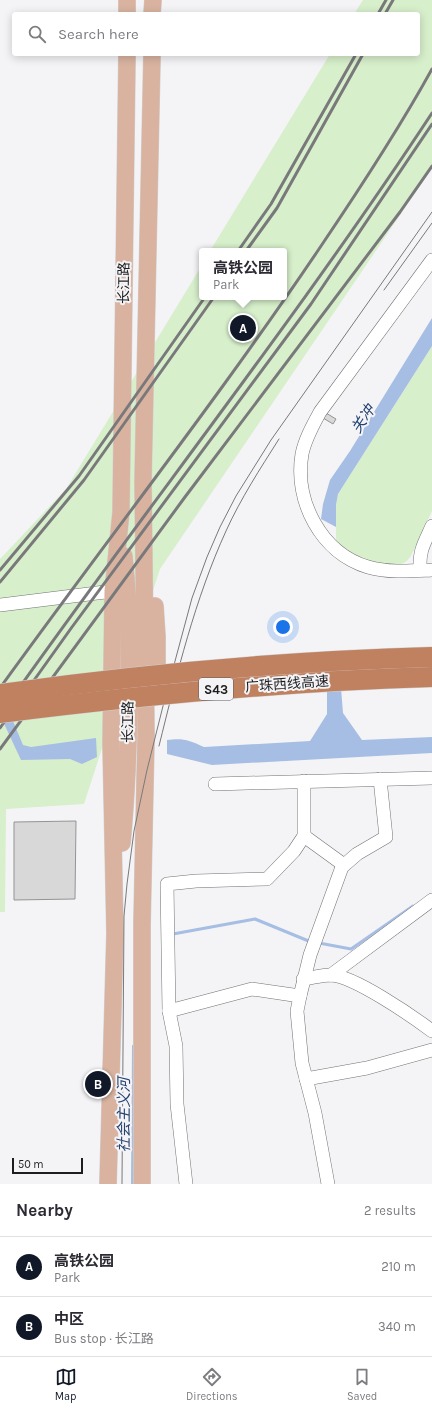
<!DOCTYPE html>
<html lang="en">
<head>
<meta charset="utf-8">
<style>
	:root { --surface:#fff; --page:#f7f7f7; --text:#2b2b33; --muted:#7c7c81; --line:#e1e1e2; --accent:#111827 }
	body { margin:0; font-family:Karla,"Noto Sans SC",sans-serif; background:var(--page); color:var(--text) }
	.scale { position:absolute; left:12px; bottom:10px; width:71px; box-sizing:border-box; padding-left:4px; border:2px solid #1d1d1e; border-top:0; font-size:11px; line-height:14px; white-space:nowrap; color:#1d1d1e; -webkit-text-stroke:3px #f4f4f7; paint-order:stroke }
	.you { position:absolute; left:283px; top:627px; width:14px; height:14px; margin:-10px; border:3px solid #fff; border-radius:50%; background:#1a73e8; box-shadow:0 0 0 6px #1a73e833 }
	.badge { display:grid; place-items:center; width:26px; height:26px; border-radius:50%; background:var(--accent); color:#fff; font-size:13px; font-weight:700 }
	.pin { position:absolute; translate:-50% -50%; border:2px solid #fff; box-shadow:0 1px 4px #0006 }
	.popup { position:absolute; left:199px; top:248px; width:88px; height:52px; box-sizing:border-box; display:grid; place-content:center; border-radius:4px; background:var(--surface); filter:drop-shadow(0 1px 3px #0005); font-size:13px; white-space:nowrap; color:var(--muted) }
	.popup b { font-size:15px; color:var(--text) }
	.popup::after { content:''; position:absolute; left:50%; top:100%; margin-left:-8px; border:8px solid transparent; border-top-color:var(--surface) }
	.list { margin:0; padding:0; list-style:none }
	h2 { display:flex; justify-content:space-between; align-items:center; height:52px; margin:0; padding:0 16px; font-size:17px }
	h2 small { font-size:13px; font-weight:400; color:var(--muted) }
	.list li { display:grid; grid-template-columns:26px 1fr auto; gap:12px; align-items:center; box-sizing:border-box; height:60px; padding:0 16px; border-top:1px solid var(--line) }
	.list b { display:block; font-size:15px; white-space:nowrap }
	.list p { margin:0; font-size:13px; white-space:nowrap; color:var(--muted) }
	.list em { font-size:13px; font-style:normal; color:var(--muted) }
	.icon { flex:none; width:22px; height:22px; fill:none; stroke:currentColor; stroke-width:2; stroke-linecap:round; stroke-linejoin:round }
	.map { position:relative; flex:none; width:432px; height:1184px; overflow:hidden }
	.search { position:absolute; background:var(--surface); box-shadow:0 2px 10px #0003; left:12px; right:12px; top:12px; height:44px; display:flex; align-items:center; gap:10px; box-sizing:border-box; padding:0 14px; border-radius:4px; color:var(--muted); font-size:15px }
	.sheet { height:172px; background:var(--surface) }
	nav { display:flex; justify-content:space-around; align-items:center; box-sizing:border-box; height:56px; border-top:1px solid var(--line); background:var(--surface); font-size:11px; color:var(--muted) }
	nav a { display:grid; justify-items:center; gap:2px }
	nav .on { color:var(--accent) }
	.map>svg:first-child { display:block }
	.green { fill:#d7efcb }
	.water { fill:#a6bee3 }
	.lines { fill:none; stroke-linecap:round; stroke-linejoin:round }
	.stream { stroke:#a6bee3; stroke-width:3 }
	.building { fill:#d9d8d9; stroke:#959395 }
	.minor-casing { stroke:#727274; stroke-width:14 }
	.major-casing { stroke:#d2d2d2; stroke-width:18 }
	.minor { stroke:#fff; stroke-width:13 }
	.major { stroke:#d9b3a0; stroke-width:17 }
	.tram { stroke:#79797b; stroke-width:1 }
	.rail { stroke:#79797b; stroke-width:3 }
	.highway-bridge-casing { stroke:#d2d2d2; stroke-width:21; stroke-linecap:butt }
	.highway-bridge { stroke:#c08160; stroke-width:20 }
	.labels { text-anchor:middle; dominant-baseline:central; stroke-width:4; stroke-linejoin:round; paint-order:stroke }
	.shield { fill:#f4f4f7; stroke:#5e5e5f; stroke-width:1 }
	.shield-label { font-size:13px; font-weight:bold; fill:#1d1d1e }
	.street-label { font-size:14px; fill:#1d1d1e; stroke:#f4f4f7 }
	.water-label { font-size:15px; font-style:italic; fill:#244272; stroke:#f4f4f7 }
</style>
</head>
<body>
<div class="map">
<svg width="432" height="1184" viewBox="0 0 432 1184">
	<rect width="100%" height="100%" fill="#f4f4f7"/>
	<g class="green">
		<polygon points="363,0 432,0 432,168 160,569 84,804 6,809 5,912 0,912 0,559 66,489 202,265 202,297 284,297 284,251 210,251 330,54 418,54 418,14 354,14"/>
		<path d="M432,346V511L411,556C404,566 398,566 387,564C367,562 352,554 336,542V505L338,494Z"/>
	</g>
	<g class="water">
		<polygon points="432,318 432,346 338,494 336,505 336,527 321,519 323,504 330,480 350,451"/>
		<path d="M327,688H341L343,713L362,740L432,737V753L212,765L167,754V740C183,738 189,740 204,747L310,741L327,714Z"/>
		<polygon points="0,690 23,745 31,747 96,738 97,757 82,764 70,759 21,760 0,715"/>
		<polygon points="132,1045 138,1046 139,1184 131,1184"/>
	</g>
	<g class="lines">
		<g class="stream">
			<polyline points="173,934 255,919 311,942"/>
			<polyline points="319,943 351,949 413,906"/>
		</g>
	</g>
	<g class="building">
		<polygon points="326,413 336,419 333,424 323,418"/>
		<polygon points="76,821 75,899 14,900 14,822"/>
	</g>
	<g class="lines">
		<g class="minor-casing">
			<g id="minor">
				<path d="M432,260L320,412C313,425 305,439 302,454C294,501 321,553 368,567C389,573 411,571 432,570"/>
				<path d="M420,570C419,550 424,544 432,526"/>
				<polyline points="0,605 113,591"/>
				<polyline points="215,784 432,778"/>
				<polyline points="304,836 344,865"/>
				<polyline points="331,975 432,900"/>
				<path d="M303,979C312,978 322,975 331,975C354,976 412,1016 432,1031"/>
				<polyline points="169,1011 252,989 300,996"/>
				<polyline points="306,1079 367,1068 432,1050"/>
				<polyline points="186,1184 177,1104 176,1046 169,1011 167,884 196,881 267,879 294,851 304,836 304,781"/>
				<polyline points="328,1184 315,1113 302,1063 297,1011 300,996 310,955 342,867 357,854 386,837 380,779"/>
			</g>
		</g>
		<g class="major-casing">
			<g id="major">
				<polyline points="127,14 127,0"/>
				<polyline points="152,14 153,0"/>
				<polyline points="155,606 157,637 157,686"/>
				<path d="M122,843C129,769 130,694 129,620C128,599 126,577 124,556"/>
				<polyline points="108,1184 115,933 111,742 113,591 121,512 127,54"/>
				<polyline points="142,1184 142,924 146,735 143,481 152,54"/>
			</g>
		</g>
		<use href="#minor" class="minor"/>
		<use href="#major" class="major"/>
		<g class="tram">
			<polyline points="384,290 432,223"/>
			<path d="M159,746C177,673 195,599 226,531C241,498 260,469 279,439"/>
			<polyline points="122,1184 124,916 127,884 134,831 147,770 164,702 192,598 207,557 220,527 236,496 271,440 432,212"/>
		</g>
		<g class="rail">
			<polyline points="378,14 386,0"/>
			<polyline points="385,14 393,0"/>
			<polyline points="238,251 271,204 356,54"/>
			<polyline points="246,251 277,208 363,54"/>
			<polyline points="0,570 79,476 205,297"/>
			<polyline points="0,582 84,480 214,297"/>
			<path d="M0,688C106,541 218,399 319,249C359,190 398,131 432,69"/>
			<path d="M0,715C142,513 296,320 432,113"/>
			<polyline points="0,728 72,627 311,304 432,124"/>
			<polyline points="0,749 185,497 400,212 432,166"/>
		</g>
		<g class="highway-bridge-casing">
			<g id="highway-bridge">
				<path d="M0,694C143,674 288,661 432,657"/>
				<path d="M0,713C143,695 287,681 432,677"/>
			</g>
		</g>
		<use href="#highway-bridge" class="highway-bridge"/>
	</g>
	<g class="labels">
		<rect class="shield" x="199" y="678" width="34" height="22" rx="3"/>
		<g class="shield-label">
			<text x="216" y="689">S43</text>
		</g>
		<g class="street-label">
			<text transform="translate(124 283) rotate(-89)">长江路</text>
			<text transform="translate(287 684) rotate(-4)">广珠西线高速</text>
			<text transform="translate(128 722) rotate(-89)">长江路</text>
		</g>
		<g class="water-label">
			<text transform="translate(363 419) rotate(-57)">关冲</text>
			<text transform="translate(124 1115) rotate(-90)">社会主义河</text>
		</g>
	</g>
</svg>
<div class="scale">50 m</div>
<div class="you"></div>
<div class="pin badge" style="left:243px;top:328px">A</div>
<div class="popup"><b>高铁公园</b>Park</div>
<div class="pin badge" style="left:98px;top:1084px">B</div>
<div class="search"><svg class="icon" aria-label="search" viewBox="0 0 24 24"><circle cx="10" cy="10" r="6"/><path d="M15 15l6 6"/></svg>Search here</div>
</div>
<section class="sheet">
<h2>Nearby<small>2 results</small></h2>
<ul class="list">
<li><span class="badge">A</span><div><b>高铁公园</b><p>Park</p></div><em>210 m</em></li>
<li><span class="badge">B</span><div><b>中区</b><p>Bus stop · 长江路</p></div><em>340 m</em></li>
</ul>
</section>
<nav>
<a class="on"><svg class="icon" aria-label="map" viewBox="0 0 24 24"><path d="M3 6l6-2 6 2 6-2v14l-6 2-6-2-6 2zM9 4v14M15 6v14"/></svg>Map</a>
<a><svg class="icon" aria-label="directions" viewBox="0 0 24 24"><path d="M12 3l9 9-9 9-9-9zM9 14v-3h6M13 9l2 2-2 2"/></svg>Directions</a>
<a><svg class="icon" aria-label="saved" viewBox="0 0 24 24"><path d="M7 4h10v16l-5-4-5 4z"/></svg>Saved</a>
</nav>
</body>
</html>
